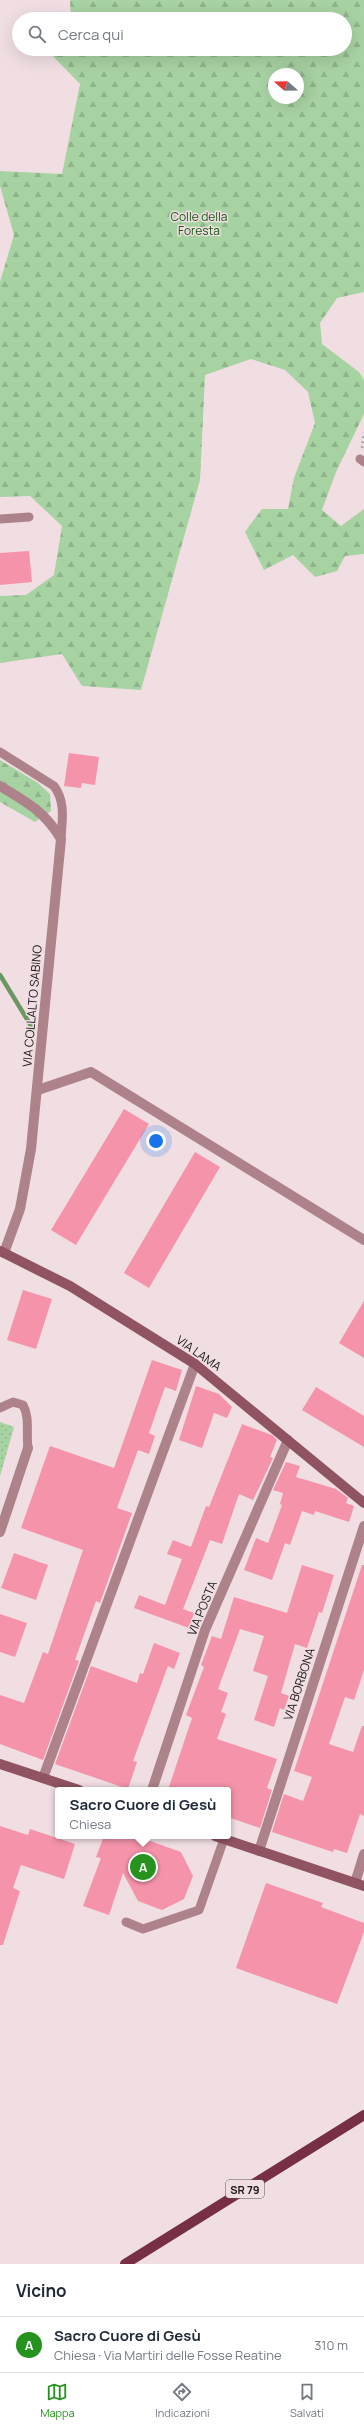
<!DOCTYPE html>
<html lang="it">
<head>
<meta charset="utf-8">
<style>
	:root { --surface:#fff; --page:#f6f6f7; --text:#1f2937; --muted:#747a83; --line:#e0e1e3; --accent:#25931d }
	body { margin:0; font-family:Manrope,sans-serif; background:var(--page); color:var(--text) }
	.compass { position:absolute; left:268px; top:68px; width:36px; height:36px; border-radius:50%; background:var(--surface); box-shadow:0 4px 16px #0002; rotate:290deg }
	.you { position:absolute; left:156px; top:1141px; width:14px; height:14px; margin:-10px; border:3px solid #fff; border-radius:50%; background:#1a73e8; box-shadow:0 0 0 6px #1a73e833 }
	.badge { display:grid; place-items:center; width:26px; height:26px; border-radius:50%; background:var(--accent); color:#fff; font-size:13px; font-weight:700 }
	.pin { position:absolute; translate:-50% -50%; border:2px solid #fff; box-shadow:0 1px 4px #0006 }
	.popup { position:absolute; left:55px; top:1787px; width:176px; height:52px; box-sizing:border-box; display:grid; place-content:center; border-radius:4px; background:var(--surface); filter:drop-shadow(0 1px 3px #0005); font-size:13px; white-space:nowrap; color:var(--muted) }
	.popup b { font-size:15px; color:var(--text) }
	.popup::after { content:''; position:absolute; left:50%; top:100%; margin-left:-8px; border:8px solid transparent; border-top-color:var(--surface) }
	.list { margin:0; padding:0; list-style:none }
	h2 { display:flex; justify-content:space-between; align-items:center; height:52px; margin:0; padding:0 16px; font-size:17px }
	h2 small { font-size:13px; font-weight:400; color:var(--muted) }
	.list li { display:grid; grid-template-columns:26px 1fr auto; gap:12px; align-items:center; box-sizing:border-box; height:56px; padding:0 16px; border-top:1px solid var(--line) }
	.list b { display:block; font-size:15px; white-space:nowrap }
	.list p { margin:0; font-size:13px; white-space:nowrap; color:var(--muted) }
	.list em { font-size:13px; font-style:normal; color:var(--muted) }
	.icon { flex:none; width:22px; height:22px; fill:none; stroke:currentColor; stroke-width:2; stroke-linecap:round; stroke-linejoin:round }
	.map { position:relative; flex:none; width:364px; height:2264px; overflow:hidden }
	.search { position:absolute; background:var(--surface); box-shadow:0 4px 16px #0002; left:12px; right:12px; top:12px; height:44px; display:flex; align-items:center; gap:10px; box-sizing:border-box; padding:0 14px; border-radius:22px; color:var(--muted); font-size:15px }
	.sheet { height:108px; background:var(--surface) }
	nav { display:flex; justify-content:space-around; align-items:center; box-sizing:border-box; height:56px; border-top:1px solid var(--line); background:var(--surface); font-size:11px; color:var(--muted) }
	nav a { display:grid; justify-items:center; gap:2px }
	nav .on { color:var(--accent) }
	.map>svg:first-child { display:block }
	.forest { fill:url(#forest-firs); fill-rule:evenodd }
	.park { fill:url(#park-dots) }
	.lines { fill:none; stroke-linecap:round; stroke-linejoin:round }
	.stream { stroke:#6a9764; stroke-width:4.5 }
	.building { fill:#f593aa }
	.path { stroke:#aea0a3; stroke-width:2.5; stroke-dasharray:2 3; stroke-linecap:butt }
	.service { stroke:#ad828b; stroke-width:9 }
	.minor { stroke:#ad828b; stroke-width:10 }
	.secondary { stroke:#8f5361; stroke-width:10 }
	.primary { stroke:#772f44; stroke-width:10 }
	.labels { text-anchor:middle; dominant-baseline:central; stroke-width:3; stroke-linejoin:round; paint-order:stroke }
	.shield { fill:#f0dee2; stroke:#5a5152; stroke-width:1 }
	.shield-label { font-size:11px; font-weight:bold; fill:#1a1415 }
	.park-label { font-size:12px; fill:#14560f; stroke:#f0dee2 }
	.street-label { font-size:12px; fill:#1a1415; stroke:#f0dee2 }
</style>
</head>
<body>
<div class="map">
<svg width="364" height="2264" viewBox="0 0 364 2264">
	<defs>
		<pattern id="forest-firs" width="22" height="20" patternUnits="userSpaceOnUse"><rect width="22" height="20" fill="#a7d2a2"/><path d="M5 1l3.5 6h-7zM16 11l3.5 6h-7z" fill="#8fb38b"/></pattern>
		<pattern id="park-dots" width="8" height="8" patternUnits="userSpaceOnUse"><rect width="8" height="8" fill="#a7d2a2"/><path d="M2 2h.1M6 6h.1" fill="none" stroke="#8fb38b" stroke-width="1.8" stroke-linecap="round"/></pattern>
	</defs>
	<rect width="100%" height="100%" fill="#f0dee2"/>
	<g class="forest">
		<path d="M70,0H364V292L337,298L320,323L322,344L359,372L364,380V414L336,472L322,510L341,526L364,509V554L345,556L337,571L315,577L293,555L264,570L245,532L262,509H288L294,478L315,423L308,392L285,370L251,359L205,375L200,480L141,690L82,686L62,654L0,663V596L26,595L54,575L62,526L30,496L0,497V282L14,235L0,186V171L62,174L80,84L46,49H345V19H71ZM274,74H298V98H274Z"/>
		<polygon points="0,760 38,783 50,794 51,811 35,822 0,802"/>
	</g>
	<polygon class="park" points="0,1422 14,1427 0,1476"/>
	<g class="lines">
		<polyline class="stream" points="0,975 33,1029"/>
	</g>
	<g class="building">
		<polygon points="29,551 32,582 0,585 0,553"/>
		<polygon points="69,753 99,757 95,785 82,783 81,788 64,786"/>
		<polygon points="124,1109 149,1124 76,1245 51,1230"/>
		<polygon points="195,1152 220,1167 149,1288 124,1273"/>
		<polygon points="23,1290 52,1299 36,1349 7,1340"/>
		<polygon points="364,1301 364,1358 339,1343"/>
		<polygon points="152,1360 182,1370 176,1391 165,1387 149,1433 155,1436 149,1454 138,1450 117,1508 132,1513 100,1603 96,1601 75,1660 79,1661 43,1760 0,1744 0,1695 24,1703 43,1652 48,1654 83,1550 21,1528 50,1446 114,1468"/>
		<polygon points="196,1386 219,1394 232,1407 227,1418 214,1413 202,1448 179,1440"/>
		<polygon points="316,1387 364,1416 364,1447 302,1410"/>
		<polygon points="242,1424 272,1435 277,1440 270,1457 273,1458 253,1500 239,1494 222,1544 210,1540 183,1609 194,1613 189,1628 134,1608 139,1595 165,1605 182,1559 167,1554 173,1540 191,1547 206,1506 209,1507"/>
		<polygon points="286,1462 300,1466 296,1477 336,1489 348,1498 346,1503 354,1506 349,1522 315,1511 314,1515 302,1511 290,1545 285,1543 272,1580 244,1570 256,1538 268,1543 282,1505 280,1504 283,1493 273,1490"/>
		<polygon points="14,1553 48,1565 36,1600 1,1588"/>
		<polygon points="302,1565 334,1575 322,1613 319,1612 307,1648 295,1644 281,1693 289,1696 284,1710 280,1708 274,1727 254,1720 268,1676 253,1671 264,1636 240,1629 218,1689 228,1693 221,1712 226,1714 217,1739 277,1759 267,1788 272,1790 260,1828 228,1817 228,1790 168,1790 192,1718 186,1715 204,1667 201,1665 212,1636 221,1639 234,1597 287,1613"/>
		<polygon points="362,1565 364,1565 364,1670 354,1700 345,1697 329,1744 353,1752 362,1726 364,1726 364,1816 360,1814 347,1853 334,1849 333,1852 272,1832 284,1794 303,1801 312,1777 294,1771"/>
		<polygon points="0,1614 27,1623 15,1657 0,1652"/>
		<polygon points="154,1643 180,1653 174,1669 168,1666 133,1761 137,1762 128,1789 55,1764 91,1666 137,1683 140,1673 143,1674"/>
		<polygon points="0,1826 28,1835 30,1829 75,1844 64,1879 21,1865 13,1888 20,1891 3,1945 0,1945"/>
		<polygon points="104,1836 136,1836 181,1852 193,1876 184,1899 162,1910 138,1901 123,1873 109,1915 83,1906 101,1858 96,1857"/>
		<polygon points="266,1883 323,1903 321,1907 364,1923 364,1932 337,2004 236,1968"/>
	</g>
	<g class="lines">
		<polyline class="path" points="362,448 364,433"/>
		<g class="service">
			<polyline points="360,459 364,462"/>
			<polyline points="0,519 29,517"/>
			<path d="M0,752L54,786C66,802 62,821 61,839"/>
			<path d="M0,1408L13,1402L23,1405C30,1417 26,1433 28,1448"/>
			<polyline points="126,1922 143,1929 199,1910 224,1839"/>
		</g>
		<g class="minor">
			<path d="M0,786C27,802 45,812 61,839L31,1149L20,1209L4,1253"/>
			<polyline points="38,1090 91,1072 364,1240"/>
			<polyline points="0,1532 28,1448"/>
			<polyline points="43,1778 195,1364"/>
			<polyline points="152,1790 205,1630 288,1440"/>
			<polyline points="259,1851 364,1526"/>
			<polyline points="355,1883 364,1854"/>
		</g>
		<g class="secondary">
			<polyline points="0,1251 70,1286 195,1364 364,1503"/>
			<polyline points="0,1764 79,1790"/>
			<polyline points="215,1836 364,1886"/>
		</g>
		<polyline class="primary" points="125,2264 364,2115"/>
	</g>
	<g class="labels">
		<rect class="shield" x="226" y="2180" width="38" height="18" rx="3"/>
		<g class="shield-label">
			<text x="245" y="2189">SR 79</text>
		</g>
		<g class="park-label">
			<text x="199" y="216">Colle della<tspan x="199" dy="14">Foresta</tspan></text>
		</g>
		<g class="street-label">
			<text transform="translate(32 1006) rotate(-85)">VIA COLLALTO SABINO</text>
			<text transform="translate(199 1353) rotate(35)">VIA LAMA</text>
			<text transform="translate(202 1608) rotate(-68)">VIA POSTA</text>
			<text transform="translate(299 1684) rotate(-72)">VIA BORBONA</text>
		</g>
	</g>
</svg>
<svg class="compass" viewBox="-18 -18 36 36"><path d="M0-13l5 13h-10z" fill="#e53935"/><path d="M0 13l5-13h-10z" fill="#747a83"/></svg>
<div class="you"></div>
<div class="pin badge" style="left:143px;top:1867px">A</div>
<div class="popup"><b>Sacro Cuore di Gesù</b>Chiesa</div>
<div class="search"><svg class="icon" aria-label="search" viewBox="0 0 24 24"><circle cx="10" cy="10" r="6"/><path d="M15 15l6 6"/></svg>Cerca qui</div>
</div>
<section class="sheet">
<h2>Vicino<small></small></h2>
<ul class="list">
<li><span class="badge">A</span><div><b>Sacro Cuore di Gesù</b><p>Chiesa · Via Martiri delle Fosse Reatine</p></div><em>310 m</em></li>
</ul>
</section>
<nav>
<a class="on"><svg class="icon" aria-label="map" viewBox="0 0 24 24"><path d="M3 6l6-2 6 2 6-2v14l-6 2-6-2-6 2zM9 4v14M15 6v14"/></svg>Mappa</a>
<a><svg class="icon" aria-label="directions" viewBox="0 0 24 24"><path d="M12 3l9 9-9 9-9-9zM9 14v-3h6M13 9l2 2-2 2"/></svg>Indicazioni</a>
<a><svg class="icon" aria-label="saved" viewBox="0 0 24 24"><path d="M7 4h10v16l-5-4-5 4z"/></svg>Salvati</a>
</nav>
</body>
</html>
